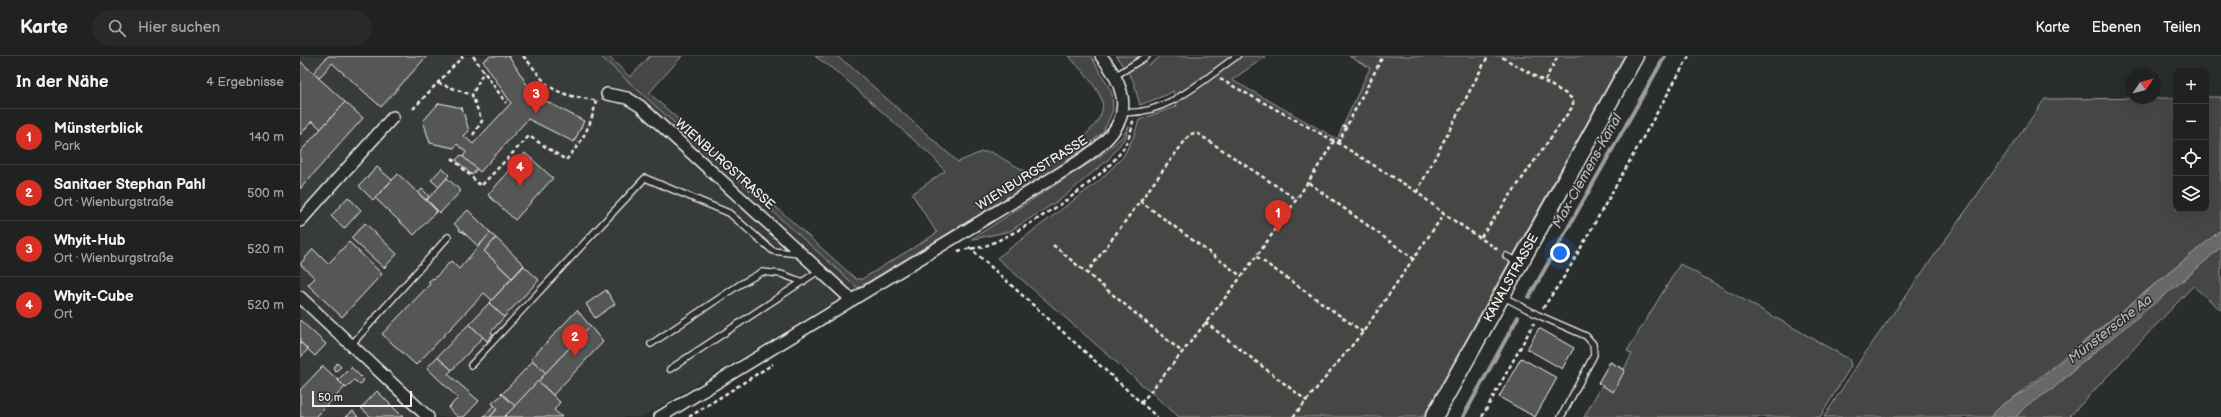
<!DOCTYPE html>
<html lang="de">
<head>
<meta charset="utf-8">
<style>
	:root { --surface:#202222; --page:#282a2a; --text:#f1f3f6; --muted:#a2a4a5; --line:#3d3f40; --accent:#d93025 }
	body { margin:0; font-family:"Balsamiq Sans",sans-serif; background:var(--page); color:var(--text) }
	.controls { position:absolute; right:12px; top:12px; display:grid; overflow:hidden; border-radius:8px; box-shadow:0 4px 16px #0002 }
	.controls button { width:36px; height:36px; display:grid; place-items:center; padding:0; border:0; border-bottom:1px solid var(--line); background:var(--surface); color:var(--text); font:20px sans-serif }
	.compass { position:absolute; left:1825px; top:12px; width:36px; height:36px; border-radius:50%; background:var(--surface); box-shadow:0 4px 16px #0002; rotate:55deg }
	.scale { position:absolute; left:12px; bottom:10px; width:100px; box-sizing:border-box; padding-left:4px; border:2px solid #f4f1e8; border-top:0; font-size:11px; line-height:14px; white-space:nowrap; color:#f4f1e8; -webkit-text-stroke:3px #2a2d2e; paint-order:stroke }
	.you { position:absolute; left:1260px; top:197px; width:14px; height:14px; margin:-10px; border:3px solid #fff; border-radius:50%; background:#1a73e8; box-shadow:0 0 0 6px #1a73e833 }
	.badge { display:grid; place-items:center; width:26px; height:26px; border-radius:50%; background:var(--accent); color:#fff; font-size:13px; font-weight:700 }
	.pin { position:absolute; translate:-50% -33px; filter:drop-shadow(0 1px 2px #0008) }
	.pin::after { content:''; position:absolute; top:21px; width:14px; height:12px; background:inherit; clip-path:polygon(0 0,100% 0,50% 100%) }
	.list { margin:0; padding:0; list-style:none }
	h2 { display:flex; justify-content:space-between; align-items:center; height:52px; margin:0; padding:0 16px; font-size:17px }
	h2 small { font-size:13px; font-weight:400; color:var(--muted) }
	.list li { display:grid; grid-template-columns:26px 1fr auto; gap:12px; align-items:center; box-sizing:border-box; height:56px; padding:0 16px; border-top:1px solid var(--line) }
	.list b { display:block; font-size:15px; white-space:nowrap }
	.list p { margin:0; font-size:13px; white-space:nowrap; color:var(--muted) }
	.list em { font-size:13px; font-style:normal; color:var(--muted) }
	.icon { flex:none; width:22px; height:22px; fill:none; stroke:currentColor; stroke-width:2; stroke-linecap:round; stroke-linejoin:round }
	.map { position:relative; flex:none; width:1921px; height:361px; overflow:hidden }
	header { display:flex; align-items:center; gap:24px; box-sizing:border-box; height:56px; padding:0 20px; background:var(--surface); border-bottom:1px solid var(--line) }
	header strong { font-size:19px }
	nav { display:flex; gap:22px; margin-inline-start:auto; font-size:14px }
	.search { width:280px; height:36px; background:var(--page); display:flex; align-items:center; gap:10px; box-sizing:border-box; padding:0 14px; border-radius:22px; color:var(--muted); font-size:15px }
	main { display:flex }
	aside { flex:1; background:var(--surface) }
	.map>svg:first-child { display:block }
	.built { fill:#373a3a }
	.green { fill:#444645; stroke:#9c9c96 }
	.water { fill:#676866; stroke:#9f9f9a }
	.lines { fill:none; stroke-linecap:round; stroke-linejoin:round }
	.stream { stroke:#9f9f9a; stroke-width:4 }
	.building { fill:#555756; stroke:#f4f1e8 }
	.lane-casing { stroke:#f4f1e8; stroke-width:8 }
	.street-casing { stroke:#f4f1e8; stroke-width:14 }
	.secondary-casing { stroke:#f4f1e8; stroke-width:19 }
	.path { stroke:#f4f1e8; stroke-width:2.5; stroke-dasharray:4 3; stroke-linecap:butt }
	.lane { stroke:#2a2d2e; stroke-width:5.5 }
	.street { stroke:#2a2d2e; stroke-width:11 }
	.secondary { stroke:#2a2d2e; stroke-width:16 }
	.labels { text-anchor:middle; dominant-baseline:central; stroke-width:3; stroke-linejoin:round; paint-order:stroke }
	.street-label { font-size:13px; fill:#f4f1e8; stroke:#2a2d2e }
	.water-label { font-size:14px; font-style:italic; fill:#b5b3ae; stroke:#2a2d2e }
</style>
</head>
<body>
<header>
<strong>Karte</strong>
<div class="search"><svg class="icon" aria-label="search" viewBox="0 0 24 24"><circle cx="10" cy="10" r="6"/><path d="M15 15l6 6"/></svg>Hier suchen</div>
<nav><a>Karte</a><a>Ebenen</a><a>Teilen</a></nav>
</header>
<main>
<aside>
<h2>In der Nähe<small>4 Ergebnisse</small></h2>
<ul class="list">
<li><span class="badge">1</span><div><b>Münsterblick</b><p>Park</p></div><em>140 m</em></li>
<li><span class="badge">2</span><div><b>Sanitaer Stephan Pahl</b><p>Ort · Wienburgstraße</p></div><em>500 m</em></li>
<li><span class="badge">3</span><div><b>Whyit-Hub</b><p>Ort · Wienburgstraße</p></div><em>520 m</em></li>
<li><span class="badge">4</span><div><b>Whyit-Cube</b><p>Ort</p></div><em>520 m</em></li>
</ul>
</aside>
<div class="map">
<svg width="1921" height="361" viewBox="0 0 1921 361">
	<rect width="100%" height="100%" fill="#2a2d2e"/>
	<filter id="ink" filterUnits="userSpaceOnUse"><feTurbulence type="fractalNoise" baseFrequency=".025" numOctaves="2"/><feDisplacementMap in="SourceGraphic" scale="8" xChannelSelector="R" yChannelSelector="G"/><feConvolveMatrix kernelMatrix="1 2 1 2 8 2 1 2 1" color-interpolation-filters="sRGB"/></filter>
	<g filter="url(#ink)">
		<polygon class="built" points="0,0 300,0 558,232 342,361 0,361"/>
		<g class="green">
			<path d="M300,0H308L330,21L350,0H382L349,37L556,223H562L637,177L612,138L645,115L634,102L542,20L515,0H536L549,9L658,106L681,96H691L728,117C749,104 813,72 801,42C794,26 780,13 769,0H791L812,37L813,54L803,76L786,91L759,110L558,232Z"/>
			<polygon points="816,0 840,0 849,9 861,0 966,0 932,24 1037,83 1070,12 1049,0 1324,0 1123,361 879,361 697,202 799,125 823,101 834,80 839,64 877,50 873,35 866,39 840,49 833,24"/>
			<polygon points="1906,41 1921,41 1921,174 1897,194 1690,361 1524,361 1561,303 1745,43 1876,42 1876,153 1906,153"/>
			<polygon points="829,70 825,82 808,104 761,143 710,175 670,184 803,98 822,81"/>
			<polygon points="1921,191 1921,254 1893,230 1769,361 1716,361 1725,350 1757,329 1825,270 1886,222"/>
			<polygon points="1380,208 1549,303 1551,310 1520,361 1284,361 1302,329 1298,327 1310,306 1324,313 1332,298 1327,295"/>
		</g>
		<polygon class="water" points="1921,174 1921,191 1886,222 1777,310 1753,333 1726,350 1716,361 1690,361 1703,348 1725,335"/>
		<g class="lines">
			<g class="stream">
				<polyline points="1229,241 1365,0"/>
				<polyline points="1163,361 1218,261"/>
			</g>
		</g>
		<g class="building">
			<polygon points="28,0 127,0 81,51 32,7 19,22 13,17"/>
			<polygon points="190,0 209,0 231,35 236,29 244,36 238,41 284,65 274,86 228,63 180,116 163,101 166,96 157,88 154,92 130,87 123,65 139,47 162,52 169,75 164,80 173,88 211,47 183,5"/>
			<polygon points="0,5 45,46 21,73 12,65 0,79"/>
			<polygon points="45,46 63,62 0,133 0,96"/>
			<polygon points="225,97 253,122 215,164 188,139"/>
			<polygon points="161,99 177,113 172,119 156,104"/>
			<polygon points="77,111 92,124 73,144 59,130"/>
			<polygon points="142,112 149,119 139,131 131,124"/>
			<polygon points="98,118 137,155 114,179 75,142"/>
			<polygon points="147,122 161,135 140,157 127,144"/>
			<polygon points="122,133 129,140 126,144 118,137"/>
			<polygon points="48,141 61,154 44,173 31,160"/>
			<polygon points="168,154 191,177 178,190 162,175 161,176 154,167"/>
			<polygon points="65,167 97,198 84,212 51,182"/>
			<polygon points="190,177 196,182 184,195 212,222 192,244 184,237 116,309 82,278 130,228 128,226 133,222 134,223 151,205 159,213"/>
			<polygon points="196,182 224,209 212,222 184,195"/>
			<polygon points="49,186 82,218 42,261 8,229 15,222 0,208 13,193 28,208"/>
			<polygon points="224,210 239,224 204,261 189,247"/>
			<polygon points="306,234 315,248 295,262 286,248"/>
			<polygon points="189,247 204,261 191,276 193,278 187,285 169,268"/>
			<polygon points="277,254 290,270 246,317 231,303"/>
			<polygon points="0,264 26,288 15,300 0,286"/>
			<polygon points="169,268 183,281 152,314 137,301"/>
			<polygon points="290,270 303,286 253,339 238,325"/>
			<polygon points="1239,272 1274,292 1262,313 1227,293"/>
			<polygon points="0,286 8,293 0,302"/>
			<polygon points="137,301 152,314 148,318 179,345 164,361 158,361 148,352 158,342 127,312"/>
			<polygon points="1221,302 1257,322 1235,361 1199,341"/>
			<polygon points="233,305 246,317 215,350 202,338"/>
			<polygon points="1310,306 1325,314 1313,336 1298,327"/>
			<polygon points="37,307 41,311 36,315 33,312"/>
			<polygon points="23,310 45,331 15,361 0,361 0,334"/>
			<polygon points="51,311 64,324 60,329 54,324 46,332 38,324"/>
			<polygon points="238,325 260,346 254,354 262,361 204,361"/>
			<polygon points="77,335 103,361 71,361 61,352"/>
			<polygon points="201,337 215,350 204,361 190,361 197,353 192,347 202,339"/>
			<polygon points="194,349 197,353 190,361 183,361"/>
			<polygon points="53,355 58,361 46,361"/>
		</g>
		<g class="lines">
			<g class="lane-casing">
				<g id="lane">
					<polyline points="815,20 847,0"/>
					<path d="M822,56C865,61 904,23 937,0"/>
					<polyline points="1206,200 1219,207"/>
					<polyline points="1202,240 1238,259 1286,280 1293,288 1294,299 1261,361"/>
					<polyline points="351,288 439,229 462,216 481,218 503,226"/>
					<polyline points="51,289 148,181"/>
					<polyline points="171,309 345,122 429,157 473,195 499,198"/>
					<polyline points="370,313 520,214"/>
				</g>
			</g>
			<g class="street-casing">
				<g id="street">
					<polyline points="307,38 327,42 340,50 552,244"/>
					<polyline points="0,165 93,61"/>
					<polyline points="0,241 128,361"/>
					<path d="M360,361L767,113C817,82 845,54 801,0"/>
				</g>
			</g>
			<g class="secondary-casing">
				<polyline id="secondary" points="1134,361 1335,0"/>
			</g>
			<g class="path">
				<polyline points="173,0 206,47"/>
				<path d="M223,0C231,8 236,16 243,24C256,40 279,41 298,45"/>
				<polyline points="920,23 1038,87 1117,136 1144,158 1200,195"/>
				<polyline points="1245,24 1258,0"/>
				<polyline points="138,27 172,39"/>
				<polyline points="113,53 163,0"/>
				<polyline points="1043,69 1046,71"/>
				<polyline points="173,79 182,65 172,39 184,15"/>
				<polyline points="1038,87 1083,0"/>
				<path d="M152,102L181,130L229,80L266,104C282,86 293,67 296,43"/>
				<polyline points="1009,127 1114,203"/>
				<polyline points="1117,136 1188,0"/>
				<polyline points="840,145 941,220"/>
				<polyline points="1181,181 1273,50 1273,44 1268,39 1200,0"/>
				<polyline points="753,189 882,296"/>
				<polyline points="669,191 857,361"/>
				<path d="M658,195C667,192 676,193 685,190C722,176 796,129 820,97C827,88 832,75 833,64"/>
				<polyline points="957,201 1063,276"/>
				<polyline points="786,218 890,78 897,77 996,143"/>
				<polyline points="1243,252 1266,218 1389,0"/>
				<polyline points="905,266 1007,345"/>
				<path d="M841,347C910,263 978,177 1034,85"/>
				<polyline points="389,361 473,308"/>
				<polyline points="993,361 1063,276 1144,158"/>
				<polyline points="1182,361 1234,267"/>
			</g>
			<use href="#lane" class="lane"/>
			<use href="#street" class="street"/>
			<use href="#secondary" class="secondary"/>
		</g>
	</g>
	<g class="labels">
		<g class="street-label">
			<text transform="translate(425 108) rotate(42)">WIENBURGSTRASSE</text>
			<text transform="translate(732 117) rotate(-32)">WIENBURGSTRASSE</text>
			<text transform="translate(1211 222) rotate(-61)">KANALSTRASSE</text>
		</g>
		<g class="water-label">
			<text transform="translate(1287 115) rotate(-61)">Max-Clemens-Kanal</text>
			<text transform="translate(1810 273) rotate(-38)">Münstersche Aa</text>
		</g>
	</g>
</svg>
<div class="controls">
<button>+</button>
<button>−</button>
<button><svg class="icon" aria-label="locate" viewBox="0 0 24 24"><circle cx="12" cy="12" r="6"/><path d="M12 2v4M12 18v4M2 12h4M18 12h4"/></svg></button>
<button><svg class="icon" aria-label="layers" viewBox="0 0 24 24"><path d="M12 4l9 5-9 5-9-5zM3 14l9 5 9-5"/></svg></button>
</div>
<svg class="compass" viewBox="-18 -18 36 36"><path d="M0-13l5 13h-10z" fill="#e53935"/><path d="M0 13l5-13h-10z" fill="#a2a4a5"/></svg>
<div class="scale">50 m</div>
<div class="you"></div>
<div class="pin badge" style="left:978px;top:177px">1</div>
<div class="pin badge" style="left:275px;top:301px">2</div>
<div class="pin badge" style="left:236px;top:58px">3</div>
<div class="pin badge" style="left:220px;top:131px">4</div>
</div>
</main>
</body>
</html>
